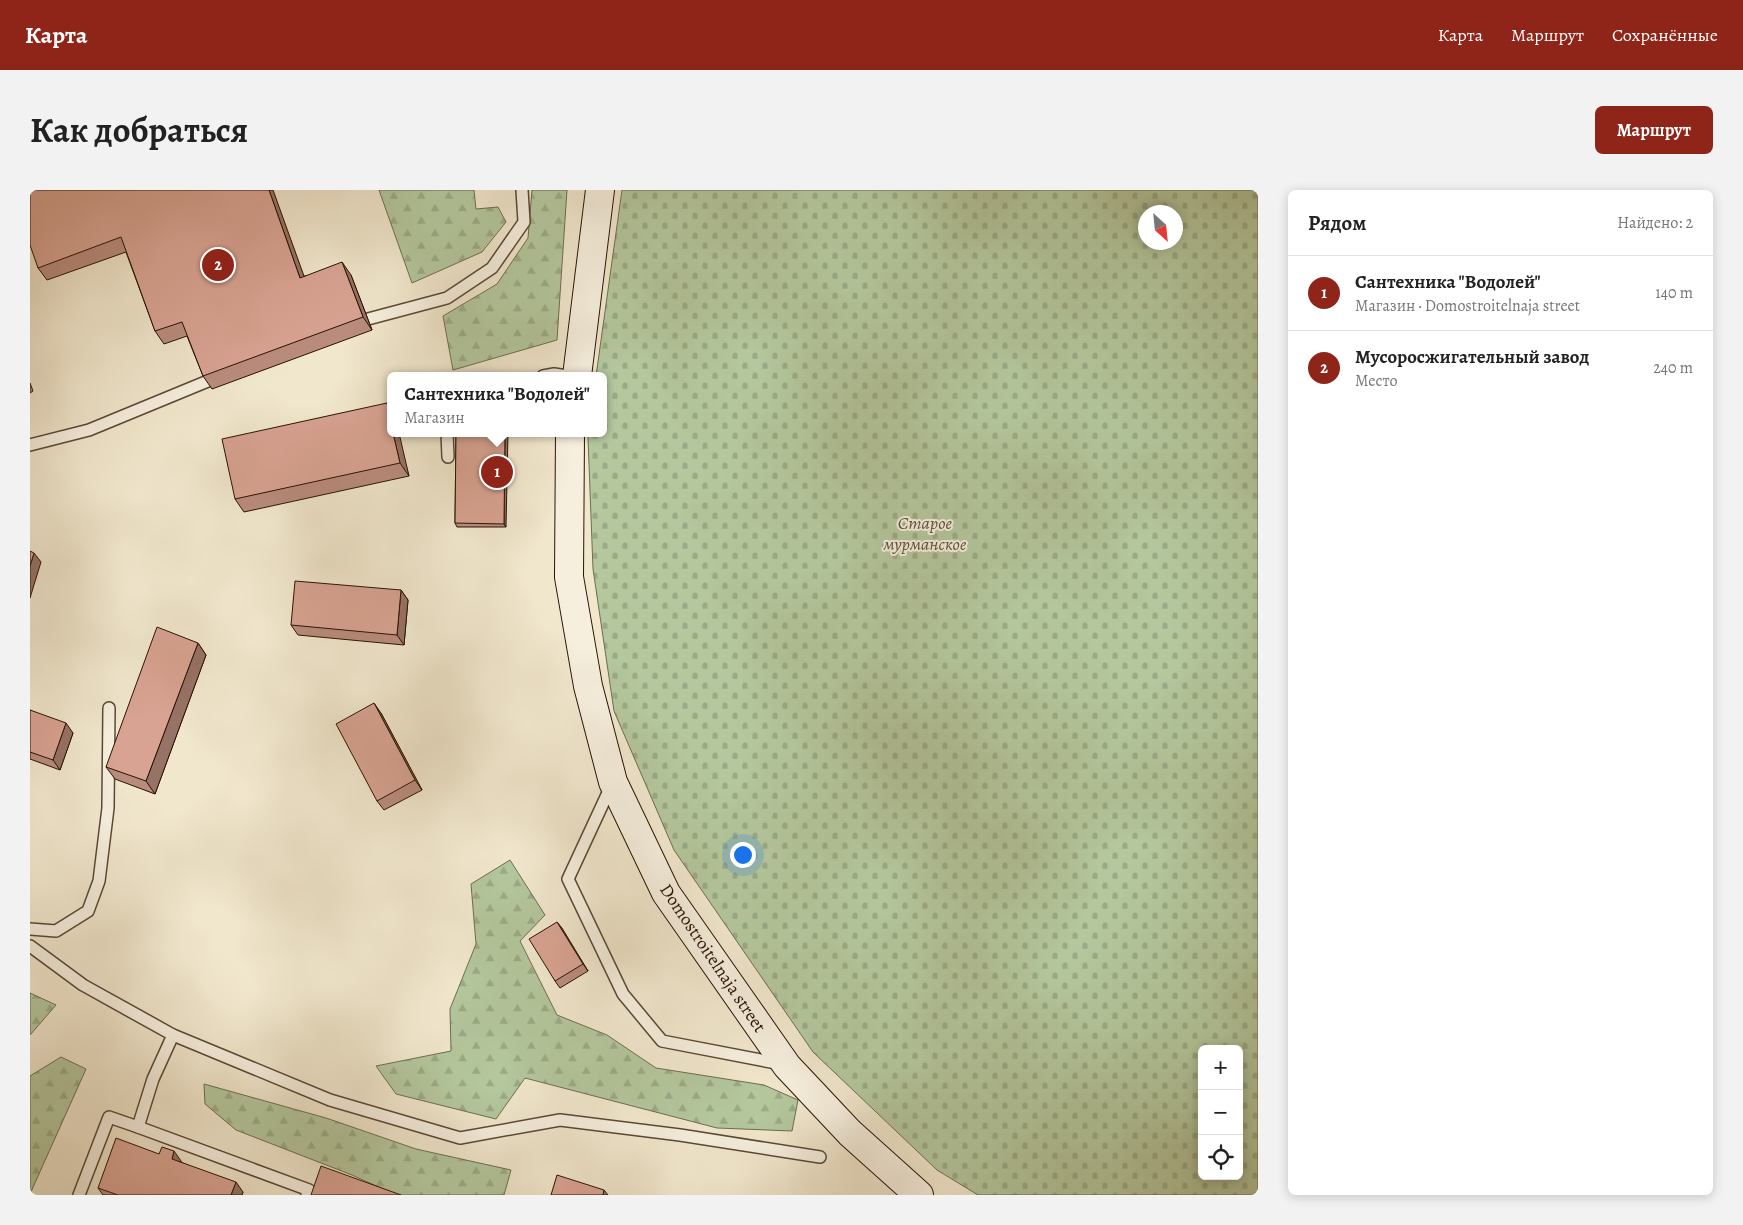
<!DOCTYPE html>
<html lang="ru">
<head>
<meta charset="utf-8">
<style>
	:root { --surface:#fff; --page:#f2f2f2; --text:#222; --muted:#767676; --line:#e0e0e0; --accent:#8f2418 }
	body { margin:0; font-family:Alegreya,serif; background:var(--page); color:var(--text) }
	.controls { position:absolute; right:15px; bottom:15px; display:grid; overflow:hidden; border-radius:8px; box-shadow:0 2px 12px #0003 }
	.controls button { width:45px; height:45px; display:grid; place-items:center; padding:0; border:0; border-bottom:1px solid var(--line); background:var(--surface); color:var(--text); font:25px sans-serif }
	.compass { position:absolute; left:1108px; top:15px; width:45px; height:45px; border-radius:50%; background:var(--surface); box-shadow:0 2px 12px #0003; rotate:153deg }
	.you { position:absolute; left:712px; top:664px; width:18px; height:18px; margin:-12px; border:4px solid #fff; border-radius:50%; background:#1a73e8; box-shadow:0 0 0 8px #1a73e833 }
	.badge { display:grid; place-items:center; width:32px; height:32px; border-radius:50%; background:var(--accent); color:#fff; font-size:16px; font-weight:700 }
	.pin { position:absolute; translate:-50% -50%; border:2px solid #fff; box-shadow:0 1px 5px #0006 }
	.popup { position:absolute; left:357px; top:182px; width:220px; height:65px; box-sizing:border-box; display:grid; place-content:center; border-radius:8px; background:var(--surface); filter:drop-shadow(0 1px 4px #0005); font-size:16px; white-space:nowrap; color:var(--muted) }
	.popup b { font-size:19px; color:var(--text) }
	.popup::after { content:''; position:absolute; left:50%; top:100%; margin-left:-10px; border:10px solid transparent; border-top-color:var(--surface) }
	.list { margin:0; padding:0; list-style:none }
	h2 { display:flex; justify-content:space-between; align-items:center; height:65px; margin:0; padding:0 20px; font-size:21px }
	h2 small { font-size:16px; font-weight:400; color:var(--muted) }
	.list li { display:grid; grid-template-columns:32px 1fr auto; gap:15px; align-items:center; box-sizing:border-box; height:75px; padding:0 20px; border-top:1px solid var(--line) }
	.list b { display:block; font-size:19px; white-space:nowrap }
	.list p { margin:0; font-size:16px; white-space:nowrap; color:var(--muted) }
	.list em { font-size:16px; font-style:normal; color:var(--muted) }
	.icon { flex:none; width:28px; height:28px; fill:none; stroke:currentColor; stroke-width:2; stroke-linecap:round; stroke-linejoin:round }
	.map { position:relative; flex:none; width:1228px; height:1005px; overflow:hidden; border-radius:8px }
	header { display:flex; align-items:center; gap:30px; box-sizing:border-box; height:70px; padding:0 25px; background:var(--accent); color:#fff }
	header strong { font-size:24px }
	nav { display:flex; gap:28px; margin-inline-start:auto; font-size:18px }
	.intro { display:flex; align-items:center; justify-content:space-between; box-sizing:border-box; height:120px; padding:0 30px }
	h1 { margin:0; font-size:35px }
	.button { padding:12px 22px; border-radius:8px; background:var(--accent); color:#fff; font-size:18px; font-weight:700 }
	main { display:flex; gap:30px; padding:0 30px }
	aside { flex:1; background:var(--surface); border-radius:8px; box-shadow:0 2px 12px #0003 }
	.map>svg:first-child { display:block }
	.forest { fill:url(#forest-firs); stroke:#6e6d50 }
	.cemetery { fill:url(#cemetery-stones); stroke:#6e6d50; fill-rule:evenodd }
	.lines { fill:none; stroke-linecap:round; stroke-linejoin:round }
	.lane-casing { stroke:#5a4836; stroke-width:14 }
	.secondary-casing { stroke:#281304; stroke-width:30 }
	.lane { stroke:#f6efde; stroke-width:11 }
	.secondary { stroke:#f6efde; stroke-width:28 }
	.wall { fill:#ba8c7e; stroke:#281304 }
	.shaded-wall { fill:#977266; stroke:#281304 }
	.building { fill:#d8a392; stroke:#281304 }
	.labels { text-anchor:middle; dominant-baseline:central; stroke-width:4; stroke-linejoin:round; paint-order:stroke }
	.park-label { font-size:18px; font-style:italic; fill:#59523a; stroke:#f6efde }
	.street-label { font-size:18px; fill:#281304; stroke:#f6efde }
</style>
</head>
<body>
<header>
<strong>Карта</strong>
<nav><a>Карта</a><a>Маршрут</a><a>Сохранённые</a></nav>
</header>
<div class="intro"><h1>Как добраться</h1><a class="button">Маршрут</a></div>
<main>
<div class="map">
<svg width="1228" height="1005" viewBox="0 0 1228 1005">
	<defs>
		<pattern id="forest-firs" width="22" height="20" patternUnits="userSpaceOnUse" patternTransform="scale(1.25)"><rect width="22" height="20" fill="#b4c79d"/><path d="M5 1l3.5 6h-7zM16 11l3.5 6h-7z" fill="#9baa86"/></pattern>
		<pattern id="cemetery-stones" width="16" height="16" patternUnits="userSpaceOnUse" patternTransform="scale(1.25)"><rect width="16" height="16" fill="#b4c79d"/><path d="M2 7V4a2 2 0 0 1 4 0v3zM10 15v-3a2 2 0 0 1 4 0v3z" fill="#9baa86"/></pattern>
	</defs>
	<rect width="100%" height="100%" fill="#f1e7cd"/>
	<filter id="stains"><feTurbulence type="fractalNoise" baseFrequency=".004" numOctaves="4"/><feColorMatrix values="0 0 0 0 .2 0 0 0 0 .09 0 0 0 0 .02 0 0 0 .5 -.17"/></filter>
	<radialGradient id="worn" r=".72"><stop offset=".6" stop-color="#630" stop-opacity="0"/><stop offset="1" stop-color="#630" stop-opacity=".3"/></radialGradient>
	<g class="forest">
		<polygon points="349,0 444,0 446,19 468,17 476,32 452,62 382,93"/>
		<polygon points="502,0 537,0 527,150 423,180 413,126 467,94 498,48"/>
		<polygon points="480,670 515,725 490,751 527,825 577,845 626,878 734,895 768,910 762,941 687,938 495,888 466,929 366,904 346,876 421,861 420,819 446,754 441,694"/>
		<polygon points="0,803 26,815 0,845"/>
		<polygon points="31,867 56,879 0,1004 0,886"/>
		<polygon points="174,894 296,928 386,959 481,980 474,1005 366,1005 322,985 206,940 175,914"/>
	</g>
	<path class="cemetery" d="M592,0H1228V1005H948L907,980L783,862L644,660L584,521L563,379L558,248V243H573V186H566ZM1116,22H1146V52H1116ZM1172,859H1209V986H1172Z"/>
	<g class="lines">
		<g class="lane-casing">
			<g id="lane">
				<polyline points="338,129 417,108 462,78 494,32 492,0"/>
				<polyline points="513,186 524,184 537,186"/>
				<polyline points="417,243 418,267"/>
				<polyline points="0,255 59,240 178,191"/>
				<polyline points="582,594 538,689 593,804 632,851 751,874"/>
				<polyline points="0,739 26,741 58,721 69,691 78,618 79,518"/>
				<polyline points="0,756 53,795 143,845 300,910 430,948 530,930 650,945 790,967"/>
				<polyline points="108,937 279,1000 277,1005"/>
				<polyline points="49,1005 79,927 108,937 123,889 143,845"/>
			</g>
		</g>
		<g class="secondary-casing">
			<g id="secondary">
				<polyline points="547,186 570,0"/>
				<polyline points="540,243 539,387 558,496 583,592 636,703 757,876 820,943 889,1005"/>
			</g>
		</g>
		<use href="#lane" class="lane"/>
		<use href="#secondary" class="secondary"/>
	</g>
	<g class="wall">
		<polygon points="0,0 274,86 321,85 342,140 182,199 173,186 157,146 134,154 125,141 96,62 17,90 8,78"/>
		<polygon points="0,193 3,201 0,203"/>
		<polygon points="357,213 379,286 214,322 205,309"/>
		<polygon points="426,243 476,337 427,337 425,333"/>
		<polygon points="371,400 378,410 374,455 268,445 261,435"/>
		<polygon points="168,453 176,465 125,604 85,589 76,577"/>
		<polygon points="0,520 43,543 30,580 0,569"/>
		<polygon points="351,523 392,600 354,620 347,611"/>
		<polygon points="527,732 558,781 530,798 525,791"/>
		<polygon points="151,971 151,972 213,1002 212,1005 73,1005 68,998"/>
	</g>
	<g class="shaded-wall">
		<polygon points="239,0 243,0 279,100 270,88"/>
		<polygon points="312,72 321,85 342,140 333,127"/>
		<polygon points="357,213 361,219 361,232"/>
		<polygon points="363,243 369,243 379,286 370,273"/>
		<polygon points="475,243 478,243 476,337 474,334"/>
		<polygon points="4,363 11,372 0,408 0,376"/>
		<polygon points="371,400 378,410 374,455 367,445"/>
		<polygon points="168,453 176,465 125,604 116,591"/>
		<polygon points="344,513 351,523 392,600 385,590"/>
		<polygon points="36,533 43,543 30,580 23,570"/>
		<polygon points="527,732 532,738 558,781 553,774"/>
		<polygon points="144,961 151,971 148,979 142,969"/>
		<polygon points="206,992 213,1002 212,1005 201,1005"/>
		<polygon points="574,1000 578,1005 573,1005"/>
	</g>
	<g class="building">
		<polygon points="0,0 239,0 270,88 312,72 333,127 173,186 152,132 125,141 91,47 8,78 0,55"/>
		<polygon points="357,213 361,232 361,243 363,243 370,273 205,309 192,249"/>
		<polygon points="426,243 475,243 474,334 425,333"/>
		<polygon points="0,361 4,363 0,376"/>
		<polygon points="265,391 371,400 367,445 261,435"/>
		<polygon points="127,437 168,453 116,591 76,577"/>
		<polygon points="344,513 385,590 347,611 306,534"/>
		<polygon points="0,520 36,533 23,570 0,562"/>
		<polygon points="527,732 553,774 525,791 499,749"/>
		<polygon points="86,948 129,964 132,957 144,961 142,969 206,992 201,1005 88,1005 68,998"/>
		<polygon points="291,976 371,1005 281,1005"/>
		<polygon points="527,985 574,1000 573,1005 521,1005"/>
	</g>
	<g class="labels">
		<g class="park-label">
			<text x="895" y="333">Старое<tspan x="895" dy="21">мурманское</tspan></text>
		</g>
		<g class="street-label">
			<text transform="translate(683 768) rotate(56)">Domostroitelnaja street</text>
		</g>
	</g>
	<rect width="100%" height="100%" filter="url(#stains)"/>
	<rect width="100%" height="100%" fill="url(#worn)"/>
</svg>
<div class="controls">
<button>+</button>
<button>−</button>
<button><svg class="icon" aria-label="locate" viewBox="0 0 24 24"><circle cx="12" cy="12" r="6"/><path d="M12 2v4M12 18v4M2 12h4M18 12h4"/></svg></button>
</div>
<svg class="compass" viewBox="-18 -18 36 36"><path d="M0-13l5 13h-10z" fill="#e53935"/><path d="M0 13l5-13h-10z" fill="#767676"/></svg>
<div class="you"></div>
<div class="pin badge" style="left:467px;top:282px">1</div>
<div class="popup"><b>Сантехника &quot;Водолей&quot;</b>Магазин</div>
<div class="pin badge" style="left:188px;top:75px">2</div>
</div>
<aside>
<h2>Рядом<small>Найдено: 2</small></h2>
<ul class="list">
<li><span class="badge">1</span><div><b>Сантехника &quot;Водолей&quot;</b><p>Магазин · Domostroitelnaja street</p></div><em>140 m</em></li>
<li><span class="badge">2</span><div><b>Мусоросжигательный завод</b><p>Место</p></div><em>240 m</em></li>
</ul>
</aside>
</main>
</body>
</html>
